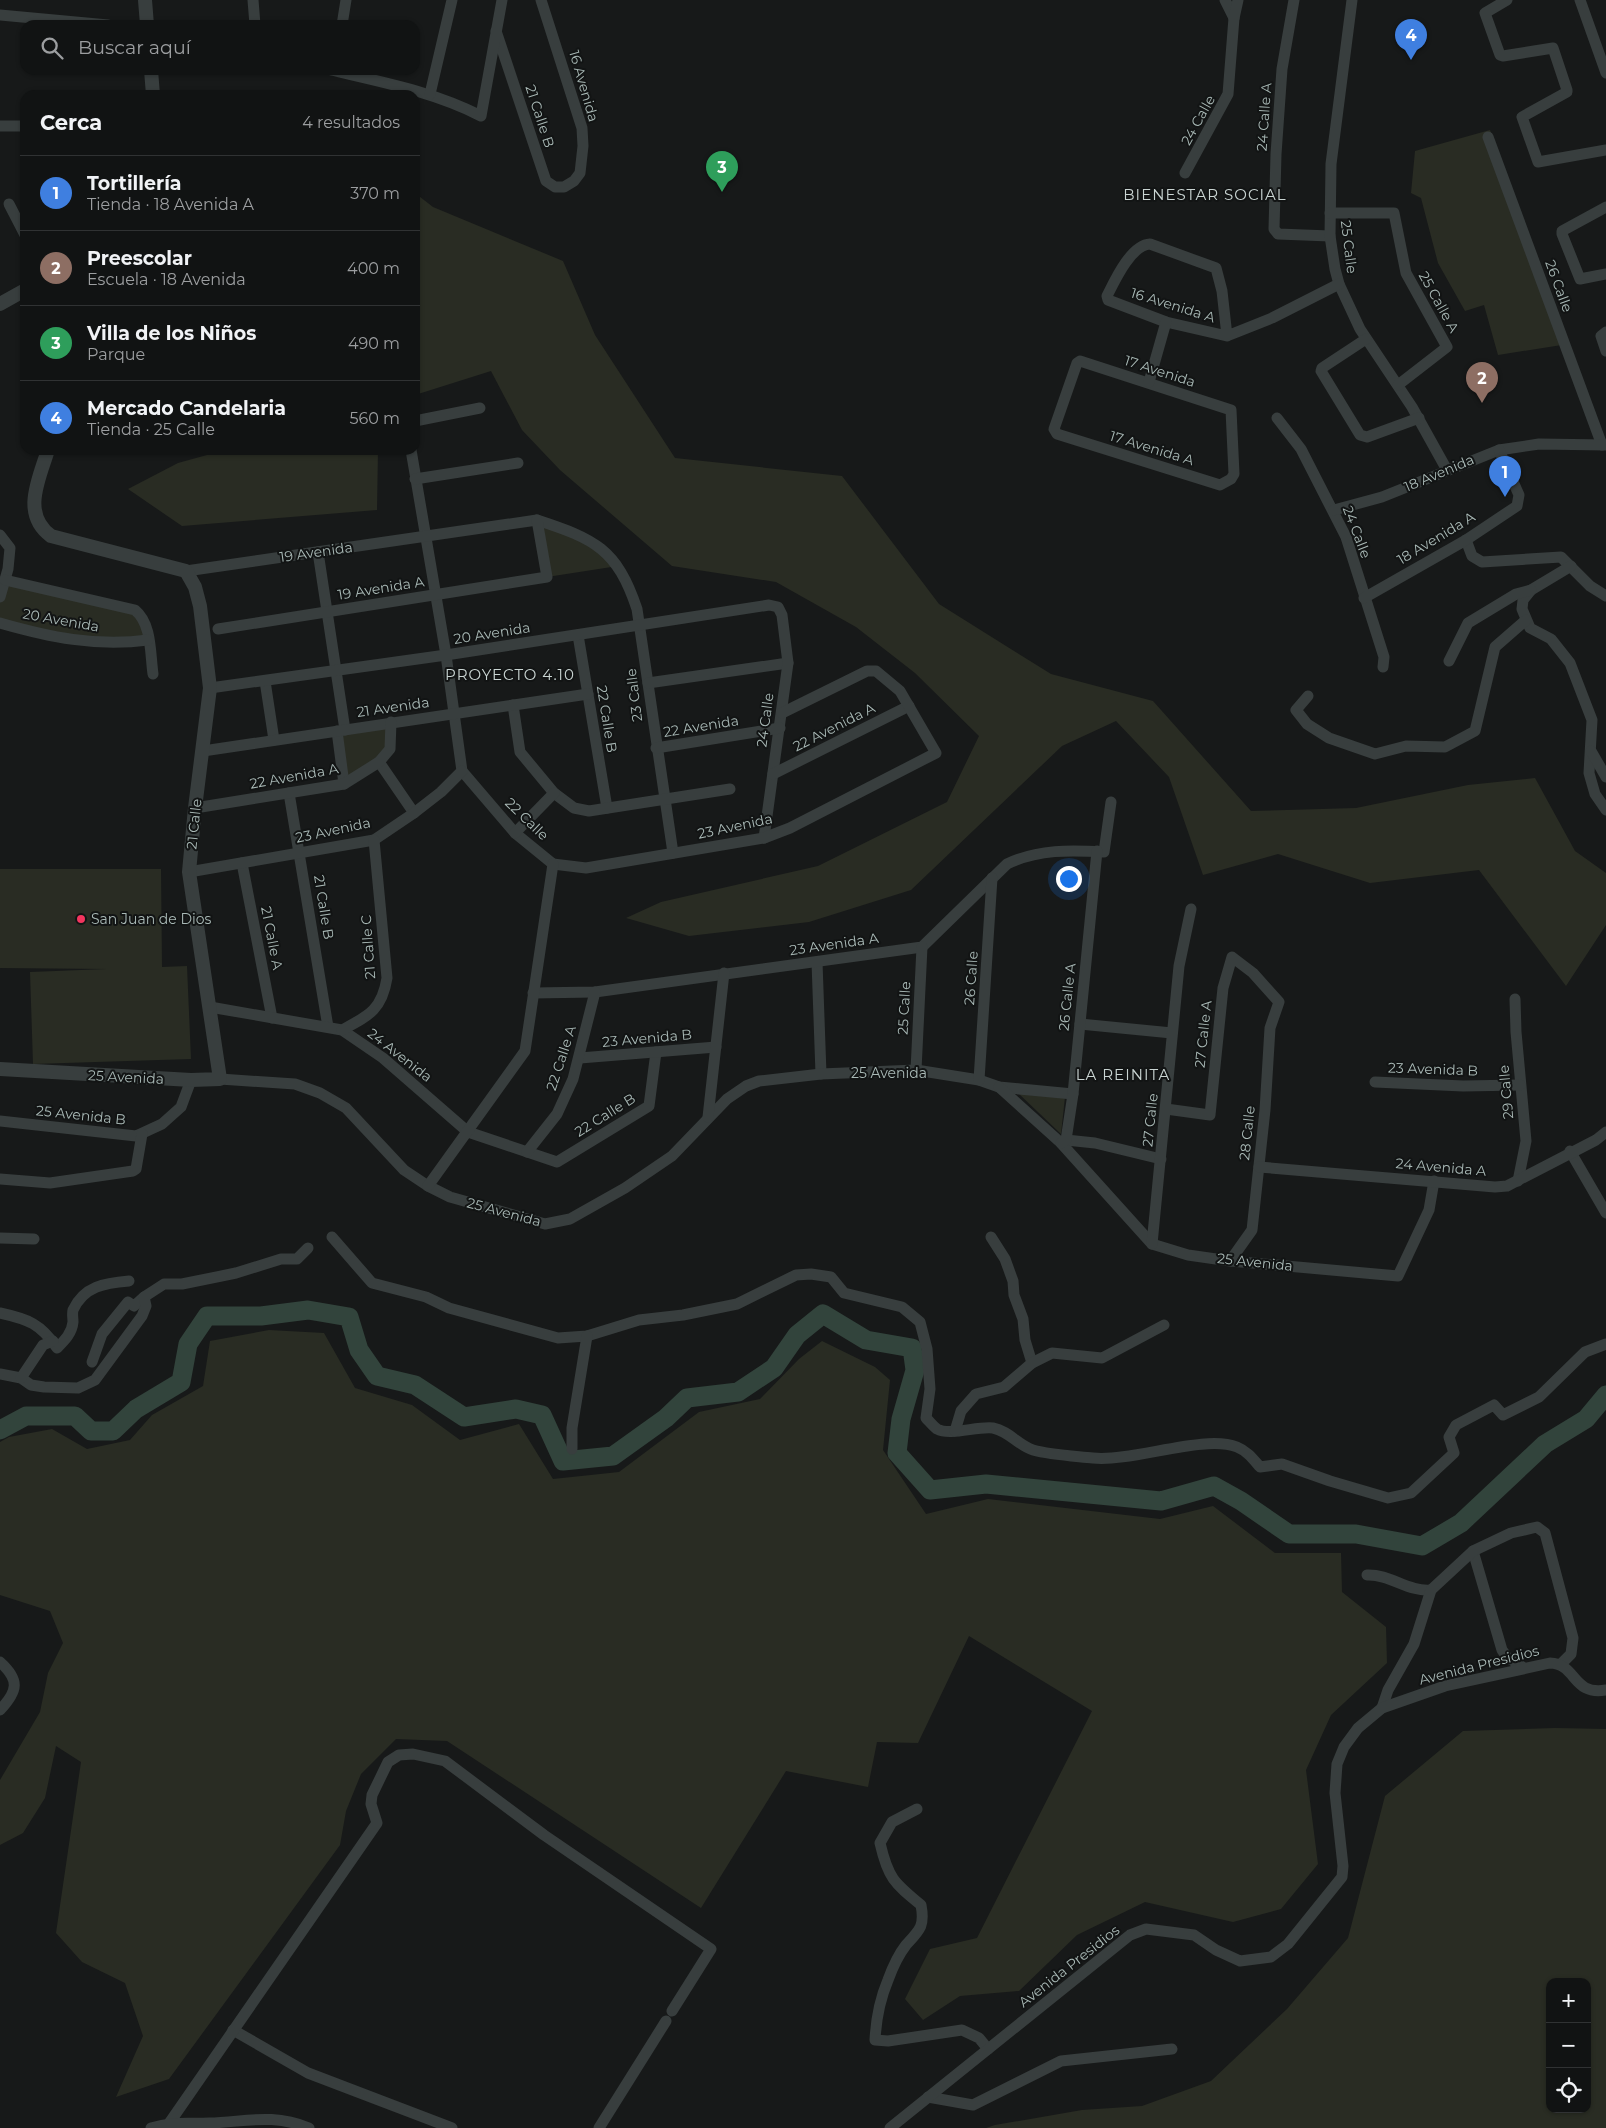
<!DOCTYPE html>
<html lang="es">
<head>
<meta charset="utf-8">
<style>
	:root { --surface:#111313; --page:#1a1c1c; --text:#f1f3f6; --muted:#9c9ea0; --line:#303233; --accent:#7c3aed }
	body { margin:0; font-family:Montserrat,sans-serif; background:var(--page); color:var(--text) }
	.controls { position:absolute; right:15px; bottom:15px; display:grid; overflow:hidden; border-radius:10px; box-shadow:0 1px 4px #0004 }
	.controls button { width:45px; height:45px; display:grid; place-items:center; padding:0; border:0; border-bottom:1px solid var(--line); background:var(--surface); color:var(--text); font:25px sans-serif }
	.you { position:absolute; left:1068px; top:878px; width:18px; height:18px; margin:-12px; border:4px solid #fff; border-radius:50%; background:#1a73e8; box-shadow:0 0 0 8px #1a73e833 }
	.badge { display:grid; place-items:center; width:32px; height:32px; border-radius:50%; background:var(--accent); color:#fff; font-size:16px; font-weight:700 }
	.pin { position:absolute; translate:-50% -41px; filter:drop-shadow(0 1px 2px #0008) }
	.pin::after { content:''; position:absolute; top:26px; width:18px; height:15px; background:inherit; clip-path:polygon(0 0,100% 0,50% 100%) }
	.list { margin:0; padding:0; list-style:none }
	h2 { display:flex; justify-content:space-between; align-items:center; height:65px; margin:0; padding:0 20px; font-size:21px }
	h2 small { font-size:16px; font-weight:400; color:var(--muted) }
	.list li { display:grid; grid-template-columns:32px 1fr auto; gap:15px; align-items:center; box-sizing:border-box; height:75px; padding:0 20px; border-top:1px solid var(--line) }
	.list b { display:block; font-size:19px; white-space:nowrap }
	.list p { margin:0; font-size:16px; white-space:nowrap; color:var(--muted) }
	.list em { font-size:16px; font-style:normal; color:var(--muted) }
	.icon { flex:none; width:28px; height:28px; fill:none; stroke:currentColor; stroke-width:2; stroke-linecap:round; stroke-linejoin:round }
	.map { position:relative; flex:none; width:1606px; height:2128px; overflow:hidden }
	.search { position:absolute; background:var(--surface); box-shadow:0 1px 4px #0004; left:20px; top:20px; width:400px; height:55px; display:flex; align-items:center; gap:12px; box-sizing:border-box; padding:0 18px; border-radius:15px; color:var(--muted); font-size:19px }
	.panel { position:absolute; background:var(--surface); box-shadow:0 1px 4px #0004; left:20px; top:90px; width:400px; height:365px; border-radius:15px }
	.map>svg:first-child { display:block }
	.green { fill:#292c23; fill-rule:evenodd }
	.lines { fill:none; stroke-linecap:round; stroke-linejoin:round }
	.river { stroke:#32443c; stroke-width:19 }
	.minor { stroke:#383e3e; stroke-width:11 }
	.tertiary { stroke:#383e3e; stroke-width:14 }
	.poi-dot { fill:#f3355e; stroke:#121414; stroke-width:2 }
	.labels { text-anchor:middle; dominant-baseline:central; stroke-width:4; stroke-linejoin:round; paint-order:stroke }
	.street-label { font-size:14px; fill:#a9b9b6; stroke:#121414 }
	.poi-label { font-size:14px; fill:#a9b9b6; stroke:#121414; text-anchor:start }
	.neighbourhood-label { font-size:15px; letter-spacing:1px; fill:#cad5d3; stroke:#121414 }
</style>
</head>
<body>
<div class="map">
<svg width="1606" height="2128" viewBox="0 0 1606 2128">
	<rect width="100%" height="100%" fill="#171919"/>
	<g class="green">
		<polygon points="1490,130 1568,344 1498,355 1484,305 1465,311 1438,263 1421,198 1411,193 1415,151"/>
		<polygon points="415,193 433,207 563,261 595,335 675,458 842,476 939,604 1051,674 1153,701 1251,811 1356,808 1468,785 1535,778 1575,851 1606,873 1606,925 1566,986 1479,870 1370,883 1278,854 1203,875 1169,777 1116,721 1062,746 911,890 809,922 689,936 626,918 661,902 818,866 947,802 979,736 915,673 856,627 776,582 672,566 560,470 522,430 491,371 415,395"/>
		<polygon points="225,450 378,450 377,510 182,526 128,489 178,463"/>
		<polygon points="537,520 570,531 618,566 547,577"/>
		<polygon points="5,580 135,610 148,640 122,643 0,623 0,597"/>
		<polygon points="391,722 390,749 344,784 337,731"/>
		<polygon points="0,869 161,869 162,967 187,966 191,1059 33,1064 30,972 106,969 0,968"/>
		<polygon points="1017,1092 1065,1097 1061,1134"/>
		<polygon points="269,1330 324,1333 355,1388 412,1405 460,1440 519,1424 553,1479 619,1472 699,1412 760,1399 799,1359 822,1341 875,1367 890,1380 883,1450 926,1514 988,1499 1160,1519 1213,1506 1275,1553 1341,1553 1342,1592 1386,1627 1387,1663 1331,1715 1306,1770 1318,1864 1281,1909 1233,1922 1145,1902 1077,1935 1019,1991 960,1996 923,2020 905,1999 930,1949 977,1938 1092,1711 969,1636 918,1743 877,1742 868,1787 786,1771 701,1908 447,1741 396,1739 361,1774 346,1811 340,1845 169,2079 116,2097 143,2036 125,1983 82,1962 56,1933 81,1762 56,1746 45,1798 23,1833 0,1845 0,1780 40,1712 48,1673 63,1643 50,1611 0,1595 0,1442 9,1437 52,1429 87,1449 130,1440 152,1415 203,1386 210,1341"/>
		<path d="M1555,1728L1606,1729V2128H986L995,2125L1082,2110L1142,2106L1211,2081L1287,2009L1348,1938L1385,1796L1463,1731ZM1550,1982H1587V2109H1550Z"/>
	</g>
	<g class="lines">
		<polyline class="river" points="0,1430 26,1416 75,1416 91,1431 113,1431 136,1409 181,1382 188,1344 207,1316 261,1316 308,1310 349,1317 359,1350 377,1376 415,1385 464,1417 516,1409 542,1415 563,1461 613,1456 666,1418 687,1398 738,1392 774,1368 797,1335 823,1314 866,1340 912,1348 915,1370 901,1419 897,1453 930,1490 986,1484 1161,1501 1214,1486 1241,1501 1289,1534 1356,1534 1422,1546 1461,1523 1545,1444 1586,1419 1606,1395"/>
		<g class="minor">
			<polyline points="253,0 255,25"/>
			<polyline points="1225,0 1234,18"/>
			<polyline points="1294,0 1282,69 1276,154 1274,229 1278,234 1330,236"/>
			<polyline points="1352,0 1331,164 1330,236 1335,269 1339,284 1360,329 1412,407 1447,470"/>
			<polyline points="1507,0 1485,13 1500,55 1503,56 1553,48 1567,90 1567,92 1522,117 1538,162 1606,150"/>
			<polyline points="1580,0 1606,73"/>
			<polyline points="0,15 108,25"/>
			<polyline points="342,25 346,0"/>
			<polyline points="496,31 546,181 555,187 564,187 574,181 580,173 583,146 582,128 541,0"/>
			<path d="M331,70C382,82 434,92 481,116L502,0"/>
			<polyline points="430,94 452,0"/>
			<polyline points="0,126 25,126"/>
			<polyline points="1488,137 1602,445"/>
			<polyline points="1185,173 1228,94 1234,18 1238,0"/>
			<polyline points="9,204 25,235"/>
			<polyline points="1606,207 1562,231 1562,234 1580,279 1606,274"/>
			<polyline points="1330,213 1394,213 1406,273 1447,347 1398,385"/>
			<polyline points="1606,332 1601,336 1606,351"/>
			<path d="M1227,336L1222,291L1216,268L1150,244C1131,245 1115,280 1107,296L1108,300L1166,322L1227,336L1272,318L1339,284"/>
			<polyline points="1366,339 1322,368 1321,371 1360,435 1367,437 1419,418"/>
			<polygon points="1080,361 1231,410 1234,474 1231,479 1220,485 1057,434 1054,429 1077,363"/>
			<polyline points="1149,382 1166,322"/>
			<polyline points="1277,418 1301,449 1346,537 1384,657 1383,667"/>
			<polyline points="415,421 480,408"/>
			<polyline points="411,450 446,655 462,771 515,833 553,864"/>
			<polyline points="415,479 518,463"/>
			<polyline points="1334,510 1382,497 1499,450 1539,444 1606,445"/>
			<polyline points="0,535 10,548 8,569 0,597"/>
			<polyline points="1466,540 1472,556 1482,562 1561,557 1590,586 1606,596"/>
			<polyline points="318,552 345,730"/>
			<polyline points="1571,566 1531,590 1523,600 1522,609 1530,628 1551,639 1570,663 1592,720 1589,773 1595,794 1606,810"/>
			<path d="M186,571L537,520C595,539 617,549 637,609L673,853"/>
			<path d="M5,580L135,610C152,624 150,653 153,674"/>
			<polyline points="1364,598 1466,540 1517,506 1519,495 1499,450"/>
			<path d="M0,623C49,637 96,647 148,640"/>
			<polyline points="218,629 547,577 537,520"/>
			<polyline points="578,635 607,808"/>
			<polyline points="1449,661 1468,623 1516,594 1531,590"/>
			<polyline points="265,681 274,740"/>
			<polyline points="648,683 788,663"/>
			<polyline points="210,688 446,655 769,605 778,607 782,615 788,663 764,838"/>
			<polyline points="1308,696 1296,710 1307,724 1329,738 1375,754 1406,746 1445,747 1475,731 1495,647 1526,620"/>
			<polyline points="513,705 520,752 554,793 574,808 589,811 730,789"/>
			<polyline points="337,731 344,784"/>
			<polyline points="656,748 780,728"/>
			<polyline points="203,751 588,694"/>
			<polyline points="1591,751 1606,777"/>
			<polyline points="379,762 414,813"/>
			<polyline points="773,774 909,706"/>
			<polyline points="289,793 328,1027"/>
			<polyline points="195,808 344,784 379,762 390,749 391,722"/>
			<polyline points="515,833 554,793"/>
			<polyline points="242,863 272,1018"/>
			<polyline points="553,864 586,868 764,838 790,828 936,753 900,691 876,671 867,671 782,713"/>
			<polyline points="189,872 374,840 414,813 441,792 462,771"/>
			<polyline points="817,962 821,1074"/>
			<path d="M533,993L595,992L922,947L1007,864C1038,849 1071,850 1104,852L1111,802"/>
			<polyline points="1515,999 1516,1032 1526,1141 1518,1181"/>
			<polyline points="210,1007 342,1030 383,1058 468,1132 557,1162 649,1106 656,1052"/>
			<polyline points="1080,1024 1172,1033"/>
			<path d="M342,1030C368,1016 382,1010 387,978L374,840"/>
			<polyline points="580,1058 716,1047"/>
			<polyline points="916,1070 922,947"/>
			<polyline points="220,1079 295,1084 320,1093 346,1108 404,1170 428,1186 450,1197 545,1224 570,1219 625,1188 672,1156 727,1099 746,1086 759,1081 821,1074 916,1070 979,1080 999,1087 1073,1094"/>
			<polyline points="979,1080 992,878"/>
			<polyline points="1375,1082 1463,1086 1520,1085"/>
			<polyline points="999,1087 1061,1143 1152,1244 1188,1255 1230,1261 1398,1276 1429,1210 1434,1181"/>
			<polyline points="1166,1109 1210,1115 1223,988 1232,957 1253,973 1279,1002 1270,1028 1265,1110 1252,1230 1230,1261"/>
			<polyline points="708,1117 724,973"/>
			<polyline points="0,1121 136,1136 162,1124 181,1107 191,1080"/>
			<polyline points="1066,1140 1095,1143 1161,1159"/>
			<polyline points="1061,1143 1066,1140 1073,1094 1097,851"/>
			<polyline points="1570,1151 1606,1213"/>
			<polyline points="527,1152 557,1114 573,1079 595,992"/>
			<polyline points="1259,1167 1495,1187 1507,1186 1596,1140 1606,1132"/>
			<polyline points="0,1179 50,1183 133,1171 136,1169 142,1134"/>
			<polyline points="428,1186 525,1051 553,864"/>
			<path d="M332,1237L372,1283L426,1297L449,1308L558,1338L587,1336L639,1320L683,1315L737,1304L796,1275L811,1274L831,1277L844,1293L902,1307L920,1322L927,1349L930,1389L926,1418C929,1421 933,1426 937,1429C950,1436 977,1426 993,1428C1009,1431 1019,1446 1033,1450C1051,1455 1074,1456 1093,1458C1133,1462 1204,1434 1237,1447C1247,1451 1253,1459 1260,1467L1282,1464L1330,1481L1388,1498L1411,1493L1454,1453L1449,1437L1456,1425L1494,1405L1503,1415L1539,1397L1585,1352L1606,1344"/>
			<polyline points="991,1237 1005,1259 1013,1281 1014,1295 1023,1319 1025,1340 1032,1363"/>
			<polyline points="0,1238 34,1239"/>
			<polyline points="1152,1244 1179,966 1191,909"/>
			<path d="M0,1313C28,1319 41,1324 57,1348C65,1340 72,1333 73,1322C73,1318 72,1314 73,1310C84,1286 105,1283 129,1281"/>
			<polyline points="92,1362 102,1334 128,1302 134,1306 144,1297"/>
			<polyline points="0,1374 21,1378 31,1385 44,1387 78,1388 95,1380 142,1316 146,1306 144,1297 164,1284 182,1284 236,1273 281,1259 297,1259 308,1248"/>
			<polyline points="21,1378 43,1345 53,1341"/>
			<polyline points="955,1431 961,1411 976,1394 1004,1387 1032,1363 1052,1353 1102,1358 1164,1325"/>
			<polyline points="572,1449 572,1428 587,1336"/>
			<polyline points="1473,1551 1502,1650 1507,1657 1524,1668"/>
			<path d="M1367,1575C1390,1574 1408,1592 1431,1590"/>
			<path d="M0,1662C20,1680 18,1691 0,1710"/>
			<polyline points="1382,1708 1388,1690 1414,1644 1431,1590 1473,1551 1511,1533 1537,1527 1545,1533 1573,1638 1571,1654 1561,1664"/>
			<path d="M917,1809L892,1822L880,1843C888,1878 894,1883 921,1905C925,1926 920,1930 906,1945C899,1954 892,1969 888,1980C880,1999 876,2020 875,2040L888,2041L962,2030L979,2038L988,2049"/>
			<polyline points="233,2030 308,2073 452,2128"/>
			<polyline points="928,2097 973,2105 1061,2061 1172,2049"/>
			<polyline points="170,2122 377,1823 371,1804 372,1795 388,1762 399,1755 413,1754 445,1761 544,1835 711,1949 672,2011"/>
			<path d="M151,2128C174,2121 186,2124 209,2123C246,2122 272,2113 309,2128"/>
			<polyline points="599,2128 666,2021"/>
			<path d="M890,2128L1130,1935L1146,1929L1194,1935L1216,1950L1240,1961L1271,1957L1288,1944L1342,1877L1343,1866L1335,1793L1337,1764L1344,1747L1358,1728L1382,1708L1445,1686L1550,1663C1577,1664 1572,1696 1606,1690"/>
		</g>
		<g class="tertiary">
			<polyline points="145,0 147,25"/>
			<polyline points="151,70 153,95"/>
			<polyline points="0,304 25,290"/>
			<path d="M0,1069L191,1080L220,1079L189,872L195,808L210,688L200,606L195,587L186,571L51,536C21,514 39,479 48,450"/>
		</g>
	</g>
	<circle class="poi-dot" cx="81" cy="919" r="5"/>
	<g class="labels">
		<g class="street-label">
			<text transform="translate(584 86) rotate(74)">16 Avenida</text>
			<text transform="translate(540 116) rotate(72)">21 Calle B</text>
			<text transform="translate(1264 117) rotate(-86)">24 Calle A</text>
			<text transform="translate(1198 120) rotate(-61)">24 Calle</text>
			<text transform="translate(1349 247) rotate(83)">25 Calle</text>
			<text transform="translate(1559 286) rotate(70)">26 Calle</text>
			<text transform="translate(1439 302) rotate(61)">25 Calle A</text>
			<text transform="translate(1173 305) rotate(17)">16 Avenida A</text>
			<text transform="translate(1160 371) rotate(18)">17 Avenida</text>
			<text transform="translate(1152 448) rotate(17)">17 Avenida A</text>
			<text transform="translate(1439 473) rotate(-23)">18 Avenida</text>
			<text transform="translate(1357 532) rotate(69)">24 Calle</text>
			<text transform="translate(1436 538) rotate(-31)">18 Avenida A</text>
			<text transform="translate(316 552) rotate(-8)">19 Avenida</text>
			<text transform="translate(381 588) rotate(-9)">19 Avenida A</text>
			<text transform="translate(61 620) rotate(10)">20 Avenida</text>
			<text transform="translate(492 633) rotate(-9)">20 Avenida</text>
			<text transform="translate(634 695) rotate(-97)">23 Calle</text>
			<text transform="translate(393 707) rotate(-8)">21 Avenida</text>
			<text transform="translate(607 719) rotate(81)">22 Calle B</text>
			<text transform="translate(765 720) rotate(-82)">24 Calle</text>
			<text transform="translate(701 726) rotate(-9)">22 Avenida</text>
			<text transform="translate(834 727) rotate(-27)">22 Avenida A</text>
			<text transform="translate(294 776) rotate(-10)">22 Avenida A</text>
			<text transform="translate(527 819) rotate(44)">22 Calle</text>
			<text transform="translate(194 824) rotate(-84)">21 Calle</text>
			<text transform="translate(735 826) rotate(-12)">23 Avenida</text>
			<text transform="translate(333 830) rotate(-12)">23 Avenida</text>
			<text transform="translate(324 907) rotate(81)">21 Calle B</text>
			<text transform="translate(272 938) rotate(79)">21 Calle A</text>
			<text transform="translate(834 944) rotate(-8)">23 Avenida A</text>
			<text transform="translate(368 947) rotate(-94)">21 Calle C</text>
			<text transform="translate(971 978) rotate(-86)">26 Calle</text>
			<text transform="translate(1067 997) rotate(-84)">26 Calle A</text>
			<text transform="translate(904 1008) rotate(-87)">25 Calle</text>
			<text transform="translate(1203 1034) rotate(-84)">27 Calle A</text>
			<text transform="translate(647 1038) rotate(-5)">23 Avenida B</text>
			<text transform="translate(400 1055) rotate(38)">24 Avenida</text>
			<text transform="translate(561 1058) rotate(-72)">22 Calle A</text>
			<text transform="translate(1433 1069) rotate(2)">23 Avenida B</text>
			<text x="889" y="1073">25 Avenida</text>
			<text transform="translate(126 1077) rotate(3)">25 Avenida</text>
			<text transform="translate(1506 1092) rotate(-95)">29 Calle</text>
			<text transform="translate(81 1115) rotate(6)">25 Avenida B</text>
			<text transform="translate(605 1115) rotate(-32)">22 Calle B</text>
			<text transform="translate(1150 1120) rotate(-84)">27 Calle</text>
			<text transform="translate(1247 1133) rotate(-84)">28 Calle</text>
			<text transform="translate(1441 1167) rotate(5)">24 Avenida A</text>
			<text transform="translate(504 1212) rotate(15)">25 Avenida</text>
			<text transform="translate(1255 1262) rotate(6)">25 Avenida</text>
			<text transform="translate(1479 1665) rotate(-14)">Avenida Presidios</text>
			<text transform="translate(1069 1966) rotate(-38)">Avenida Presidios</text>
		</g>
		<g class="poi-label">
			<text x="91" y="919">San Juan de Dios</text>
		</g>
		<g class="neighbourhood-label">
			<text x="1205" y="194">BIENESTAR SOCIAL</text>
			<text x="510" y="674">PROYECTO 4.10</text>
			<text x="1123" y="1074">LA REINITA</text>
		</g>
	</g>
</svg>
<div class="controls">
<button>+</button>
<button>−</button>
<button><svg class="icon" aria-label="locate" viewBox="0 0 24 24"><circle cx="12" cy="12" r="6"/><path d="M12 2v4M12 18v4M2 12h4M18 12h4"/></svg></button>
</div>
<div class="you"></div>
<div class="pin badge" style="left:1505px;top:497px;background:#3f7fe0">1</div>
<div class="pin badge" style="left:1482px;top:403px;background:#8d6e63">2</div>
<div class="pin badge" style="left:722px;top:192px;background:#2e9e5b">3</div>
<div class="pin badge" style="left:1411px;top:60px;background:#3f7fe0">4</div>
<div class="search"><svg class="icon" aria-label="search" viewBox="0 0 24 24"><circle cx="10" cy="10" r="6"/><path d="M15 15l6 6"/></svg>Buscar aquí</div>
<section class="panel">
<h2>Cerca<small>4 resultados</small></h2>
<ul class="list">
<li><span class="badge" style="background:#3f7fe0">1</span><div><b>Tortillería</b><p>Tienda · 18 Avenida A</p></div><em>370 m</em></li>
<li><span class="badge" style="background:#8d6e63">2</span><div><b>Preescolar</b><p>Escuela · 18 Avenida</p></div><em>400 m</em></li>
<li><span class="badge" style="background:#2e9e5b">3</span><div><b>Villa de los Niños</b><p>Parque</p></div><em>490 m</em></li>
<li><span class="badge" style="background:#3f7fe0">4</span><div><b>Mercado Candelaria</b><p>Tienda · 25 Calle</p></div><em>560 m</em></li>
</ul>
</section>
</div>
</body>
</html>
